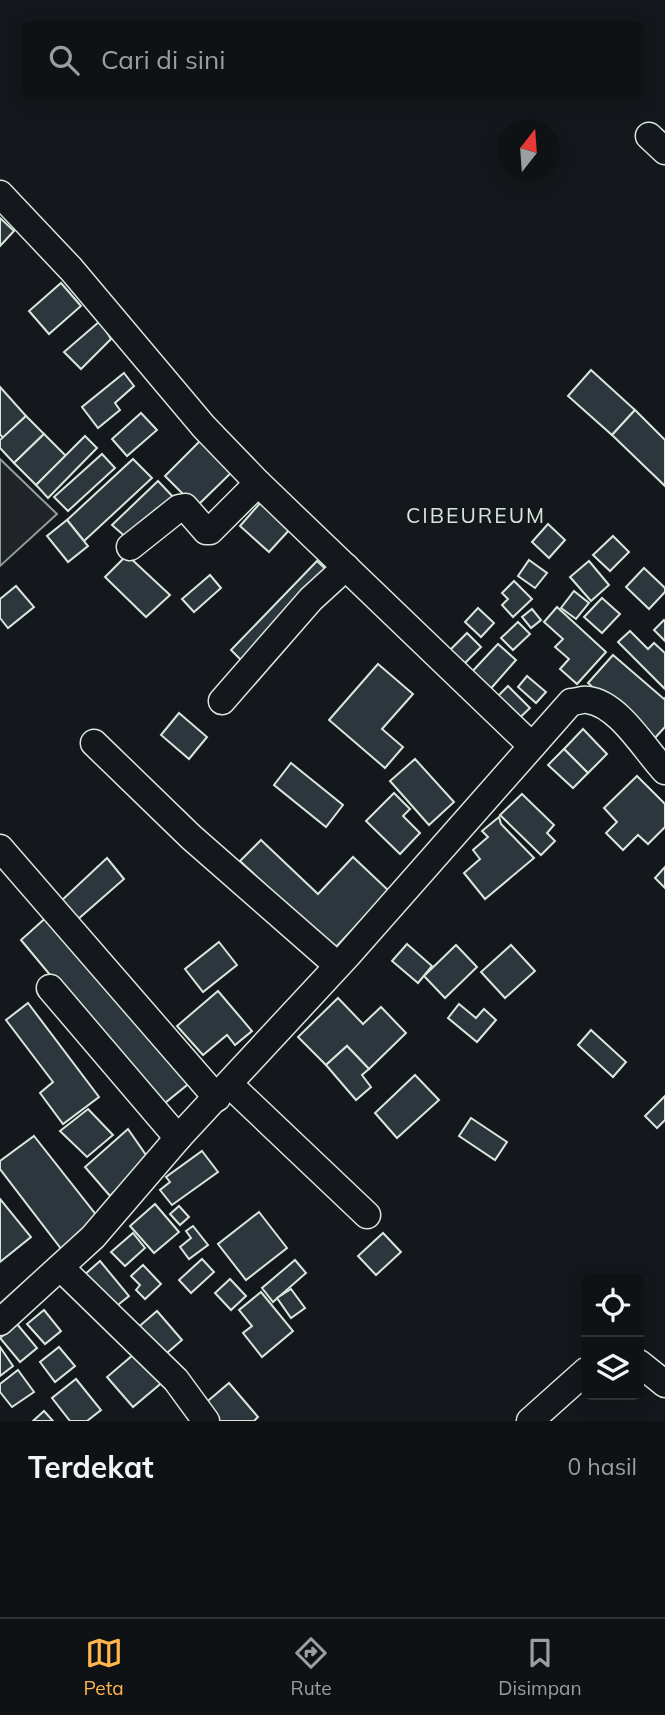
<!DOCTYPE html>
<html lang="id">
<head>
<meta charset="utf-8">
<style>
	:root { --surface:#0f1215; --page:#1d2022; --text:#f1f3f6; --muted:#9b9ea0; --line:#2f3234; --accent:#ffb74d }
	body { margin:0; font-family:Mulish,sans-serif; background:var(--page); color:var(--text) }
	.controls { position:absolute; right:21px; bottom:21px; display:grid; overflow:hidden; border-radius:10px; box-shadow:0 4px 18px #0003 }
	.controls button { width:63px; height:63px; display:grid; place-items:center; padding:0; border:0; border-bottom:2px solid var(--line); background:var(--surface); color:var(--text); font:35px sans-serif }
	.compass { position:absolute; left:497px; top:119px; width:63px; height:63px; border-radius:50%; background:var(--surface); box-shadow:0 4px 18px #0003; rotate:17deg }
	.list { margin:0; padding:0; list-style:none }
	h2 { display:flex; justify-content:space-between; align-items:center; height:91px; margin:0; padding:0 28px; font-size:30px }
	h2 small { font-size:23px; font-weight:400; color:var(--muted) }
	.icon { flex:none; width:38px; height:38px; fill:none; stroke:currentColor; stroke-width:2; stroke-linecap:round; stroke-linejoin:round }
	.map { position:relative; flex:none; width:665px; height:1421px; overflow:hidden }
	.search { position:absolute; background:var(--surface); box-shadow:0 4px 18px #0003; left:21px; right:21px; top:21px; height:77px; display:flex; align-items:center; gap:18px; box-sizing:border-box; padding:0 24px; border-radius:10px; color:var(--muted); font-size:26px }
	.sheet { height:196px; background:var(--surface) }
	nav { display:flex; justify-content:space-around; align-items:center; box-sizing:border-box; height:98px; border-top:2px solid var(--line); background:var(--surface); font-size:19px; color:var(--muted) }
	nav a { display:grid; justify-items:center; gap:4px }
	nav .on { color:var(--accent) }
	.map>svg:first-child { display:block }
	.green { fill:#202428; stroke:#939e99; stroke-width:2 }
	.building { fill:#2c363c; stroke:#d8e6dc; stroke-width:2 }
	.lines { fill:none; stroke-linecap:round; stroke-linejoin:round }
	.minor-casing { stroke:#d8e6dc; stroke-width:29 }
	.minor { stroke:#14181c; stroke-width:26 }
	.labels { text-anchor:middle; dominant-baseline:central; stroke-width:5; stroke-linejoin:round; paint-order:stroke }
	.quarter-label { font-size:21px; letter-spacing:2px; fill:#d8e6dc; stroke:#14181c }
</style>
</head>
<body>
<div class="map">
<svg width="665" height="1421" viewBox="0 0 665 1421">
	<rect width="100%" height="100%" fill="#14181c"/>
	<polygon class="green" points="0,459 57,514 0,566"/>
	<g class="building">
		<polygon points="0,218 14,231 0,246"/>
		<polygon points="61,283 81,306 49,334 29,311"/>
		<polygon points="100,321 111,339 81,369 64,352"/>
		<polygon points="591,370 635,410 612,435 568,396"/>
		<polygon points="124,373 134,386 115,403 120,410 98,428 82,407"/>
		<polygon points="0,387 26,416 3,438 0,434"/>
		<polygon points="635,410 665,440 665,486 612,435"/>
		<polygon points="141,413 157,430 127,456 112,439"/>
		<polygon points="26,416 44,434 14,463 0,448 0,440"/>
		<polygon points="44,434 66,456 36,485 14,463"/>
		<polygon points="85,436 97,448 48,498 36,485"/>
		<polygon points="205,436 236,468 196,507 165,476"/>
		<polygon points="102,454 115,468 68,511 54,497"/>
		<polygon points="133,459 152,478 84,541 67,520"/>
		<polygon points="158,481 176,500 129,540 112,525"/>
		<polygon points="261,502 291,528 269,552 240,526"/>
		<polygon points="67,520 88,546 68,562 47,536"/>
		<polygon points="548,524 565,540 549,558 532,542"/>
		<polygon points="613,536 629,552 610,571 593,555"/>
		<polygon points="127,555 170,595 146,617 105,577"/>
		<polygon points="529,560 547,573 535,588 518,576"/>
		<polygon points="317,561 331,574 245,664 231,650"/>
		<polygon points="589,561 609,585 591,601 570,577"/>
		<polygon points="644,568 665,588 665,592 649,609 626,587"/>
		<polygon points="210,575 221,588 194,612 182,599"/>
		<polygon points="514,581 532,599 513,617 502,605 508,599 502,593"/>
		<polygon points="16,586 34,607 8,628 0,618 0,599"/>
		<polygon points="574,591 589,603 576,619 561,608"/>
		<polygon points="602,598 620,614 602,633 584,617"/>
		<polygon points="557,607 606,652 577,684 560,669 569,659 555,647 563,639 544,622"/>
		<polygon points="478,608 494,623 481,637 465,622"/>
		<polygon points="532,609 541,620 531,628 522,617"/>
		<polygon points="664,620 665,621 665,641 654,630"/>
		<polygon points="518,622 530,634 513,650 501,638"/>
		<polygon points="630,631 648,649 654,643 665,653 665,689 618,642"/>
		<polygon points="467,633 481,647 462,666 448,652"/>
		<polygon points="498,644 516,660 487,693 468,676"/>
		<polygon points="613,655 664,699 665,698 665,727 653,740 588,683"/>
		<polygon points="378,664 413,694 382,729 403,747 385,768 329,720"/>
		<polygon points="527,676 546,692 536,703 518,687"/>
		<polygon points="508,686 530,708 513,724 491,703"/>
		<polygon points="179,713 207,737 189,759 161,735"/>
		<polygon points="583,729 607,754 588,773 564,749"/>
		<polygon points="564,749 588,773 573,788 548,765"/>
		<polygon points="415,759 454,802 429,825 390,781"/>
		<polygon points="291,763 343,805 326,827 274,785"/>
		<polygon points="637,776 665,804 665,827 648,844 638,835 623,850 606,833 617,822 604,808"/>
		<polygon points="394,793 410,809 403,816 420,833 400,854 366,821"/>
		<polygon points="522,794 554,825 547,833 555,841 541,855 500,815"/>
		<polygon points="499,817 501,824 534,858 485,899 464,873 480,859 473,850 488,837 482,831"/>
		<polygon points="261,840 318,894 353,857 389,891 334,949 240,861"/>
		<polygon points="107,858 124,879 77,920 61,901"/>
		<polygon points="665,867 665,888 655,878"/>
		<polygon points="50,914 192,1081 160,1107 21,940"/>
		<polygon points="219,942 237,965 203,992 185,969"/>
		<polygon points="407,944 432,966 418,983 392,961"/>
		<polygon points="456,945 477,967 445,998 424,976"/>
		<polygon points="511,945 535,971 505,998 481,972"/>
		<polygon points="218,991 252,1031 235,1045 227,1035 203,1055 177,1026"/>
		<polygon points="338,998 363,1024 381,1007 406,1033 369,1069 347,1046 326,1065 298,1037"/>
		<polygon points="28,1003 99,1097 63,1124 40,1093 53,1082 6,1020"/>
		<polygon points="459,1004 476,1018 484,1009 496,1020 477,1042 448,1018"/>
		<polygon points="591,1030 626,1062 613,1077 578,1045"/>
		<polygon points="347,1046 369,1069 362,1075 371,1087 356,1100 326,1065"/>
		<polygon points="415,1075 439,1100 397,1138 375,1113"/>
		<polygon points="665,1096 665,1120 657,1128 645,1116"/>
		<polygon points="88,1109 113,1135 87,1157 60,1131"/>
		<polygon points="471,1118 507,1142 495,1160 459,1136"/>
		<polygon points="128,1129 148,1158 110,1196 85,1167"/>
		<polygon points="34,1136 97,1216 62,1250 0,1169 0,1161"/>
		<polygon points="202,1151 218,1172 172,1205 160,1190 170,1182 166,1177"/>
		<polygon points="0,1199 31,1237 0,1262"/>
		<polygon points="155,1204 179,1232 154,1253 130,1226"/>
		<polygon points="179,1206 189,1217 180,1225 170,1214"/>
		<polygon points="259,1212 287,1248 246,1280 218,1244"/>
		<polygon points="193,1226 208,1245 189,1259 180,1247 191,1238 186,1231"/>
		<polygon points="133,1233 145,1248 125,1266 111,1252"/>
		<polygon points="383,1233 401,1252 376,1275 358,1256"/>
		<polygon points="202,1259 214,1272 191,1293 179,1280"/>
		<polygon points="295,1260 306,1273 273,1302 262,1288"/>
		<polygon points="100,1261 129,1296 113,1309 83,1276"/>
		<polygon points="143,1265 161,1284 145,1299 136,1290 140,1285 131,1276"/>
		<polygon points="230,1279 246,1296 231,1310 215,1293"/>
		<polygon points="291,1289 305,1308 291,1318 277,1298"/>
		<polygon points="261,1292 293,1331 262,1357 243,1333 252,1326 239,1310"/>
		<polygon points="44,1310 61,1331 45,1344 27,1324"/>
		<polygon points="157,1311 182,1340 160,1359 135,1330"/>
		<polygon points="17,1324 37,1348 20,1362 0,1338"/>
		<polygon points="0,1347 13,1366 0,1376"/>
		<polygon points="59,1347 75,1366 55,1382 40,1362"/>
		<polygon points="140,1349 165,1380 133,1407 107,1377"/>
		<polygon points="18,1370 34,1392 12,1407 0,1392 0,1384"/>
		<polygon points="76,1379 101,1410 87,1421 70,1421 52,1398"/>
		<polygon points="229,1383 258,1417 254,1421 217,1421 203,1405"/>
		<polygon points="44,1411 53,1421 33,1421"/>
	</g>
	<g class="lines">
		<g class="minor-casing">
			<g id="minor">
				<polyline points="649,136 665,151"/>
				<polyline points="0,194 71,269 204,427 258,483 532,746"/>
				<polyline points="130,547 179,508 185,507 206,531 210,531 258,483"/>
				<polyline points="222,701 311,599 346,567"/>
				<polyline points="94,743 191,837 337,965"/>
				<polyline points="0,848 217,1098"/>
				<polyline points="50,988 178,1138"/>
				<polyline points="229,1084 367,1215"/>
				<polyline points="61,1268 176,1380 206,1421"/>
				<path d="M0,1322L93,1237L178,1138L347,956L571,702C576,702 583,699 588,700C619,704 645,750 665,771"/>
				<polyline points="639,1363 665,1384"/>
				<polyline points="530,1421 586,1371"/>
			</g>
		</g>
		<use href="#minor" class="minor"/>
	</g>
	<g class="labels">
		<g class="quarter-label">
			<text x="476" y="515">CIBEUREUM</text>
		</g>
	</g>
</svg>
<div class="controls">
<button><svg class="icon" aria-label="locate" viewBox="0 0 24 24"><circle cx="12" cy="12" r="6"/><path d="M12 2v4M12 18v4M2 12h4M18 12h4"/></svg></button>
<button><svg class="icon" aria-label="layers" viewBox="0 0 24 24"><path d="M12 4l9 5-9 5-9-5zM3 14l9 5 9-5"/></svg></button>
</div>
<svg class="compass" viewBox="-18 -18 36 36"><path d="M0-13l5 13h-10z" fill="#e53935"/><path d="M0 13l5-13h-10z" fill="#9b9ea0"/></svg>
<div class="search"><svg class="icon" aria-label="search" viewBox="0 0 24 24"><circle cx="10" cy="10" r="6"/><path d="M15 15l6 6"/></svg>Cari di sini</div>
</div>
<section class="sheet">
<h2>Terdekat<small>0 hasil</small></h2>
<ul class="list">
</ul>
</section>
<nav>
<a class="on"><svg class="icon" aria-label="map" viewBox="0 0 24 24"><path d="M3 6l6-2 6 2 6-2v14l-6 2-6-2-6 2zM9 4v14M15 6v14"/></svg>Peta</a>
<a><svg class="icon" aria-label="directions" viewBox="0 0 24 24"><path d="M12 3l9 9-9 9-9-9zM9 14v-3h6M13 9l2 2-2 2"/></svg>Rute</a>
<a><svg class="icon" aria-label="saved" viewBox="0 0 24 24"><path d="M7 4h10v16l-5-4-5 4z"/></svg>Disimpan</a>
</nav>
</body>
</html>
